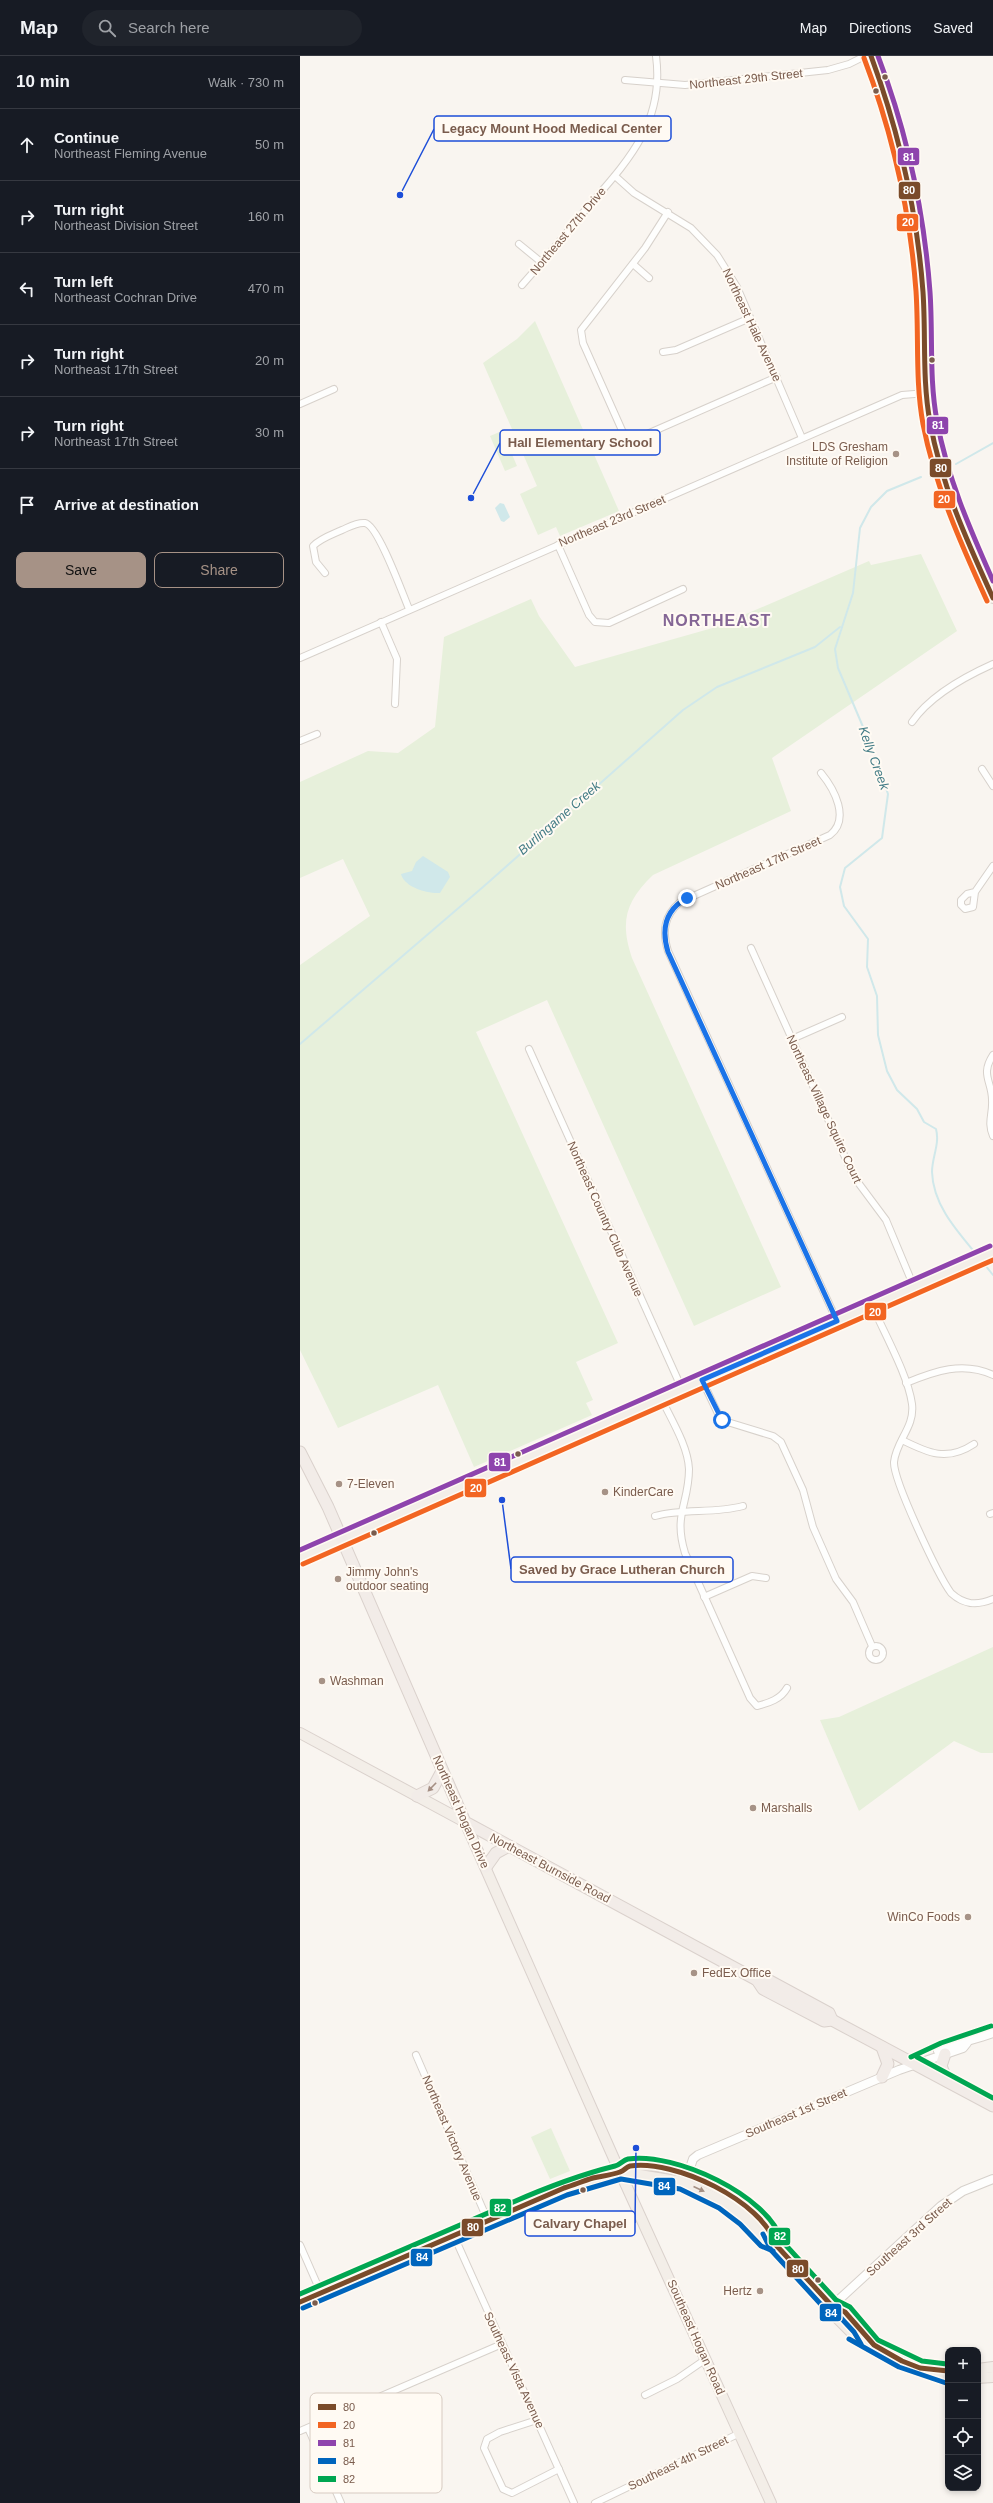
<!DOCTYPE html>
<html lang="en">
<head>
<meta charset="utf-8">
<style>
	:root { --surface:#171b24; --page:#20242c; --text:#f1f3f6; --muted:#9ea1a6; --line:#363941; --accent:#a69286 }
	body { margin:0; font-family:Helvetica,sans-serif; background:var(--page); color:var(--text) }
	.controls { position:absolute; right:12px; bottom:12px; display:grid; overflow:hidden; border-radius:8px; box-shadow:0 2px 6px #0003 }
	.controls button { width:36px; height:36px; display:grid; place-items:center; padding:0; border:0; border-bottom:1px solid var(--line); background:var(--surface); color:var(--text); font:20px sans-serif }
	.stop { position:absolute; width:12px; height:12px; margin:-9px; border:3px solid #1a73e8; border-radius:50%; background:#fff }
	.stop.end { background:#1a73e8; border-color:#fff; box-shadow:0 1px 4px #0008 }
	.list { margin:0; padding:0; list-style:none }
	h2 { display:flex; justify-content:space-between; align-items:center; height:52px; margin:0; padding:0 16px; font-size:17px }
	h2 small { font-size:13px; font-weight:400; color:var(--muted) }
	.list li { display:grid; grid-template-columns:26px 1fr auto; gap:12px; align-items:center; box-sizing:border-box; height:72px; padding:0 16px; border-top:1px solid var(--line) }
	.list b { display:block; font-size:15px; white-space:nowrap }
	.list p { margin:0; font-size:13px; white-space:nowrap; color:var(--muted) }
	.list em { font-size:13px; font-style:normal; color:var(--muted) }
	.actions { display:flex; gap:8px; padding:12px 16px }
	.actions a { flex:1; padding:9px 0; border:1px solid var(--accent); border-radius:8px; text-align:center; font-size:14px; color:var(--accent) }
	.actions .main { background:var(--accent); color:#111 }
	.icon { flex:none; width:22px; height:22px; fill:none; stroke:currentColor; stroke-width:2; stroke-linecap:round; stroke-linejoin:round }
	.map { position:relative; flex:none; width:693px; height:2447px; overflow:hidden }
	header { display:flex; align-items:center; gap:24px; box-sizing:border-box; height:56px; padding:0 20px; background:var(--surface); border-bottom:1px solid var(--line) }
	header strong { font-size:19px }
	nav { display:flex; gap:22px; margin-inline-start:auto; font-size:14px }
	.search { width:280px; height:36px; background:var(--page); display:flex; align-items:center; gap:10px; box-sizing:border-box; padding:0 14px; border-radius:22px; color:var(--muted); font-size:15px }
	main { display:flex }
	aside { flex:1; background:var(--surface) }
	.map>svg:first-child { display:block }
	.green { fill:#e7f0db }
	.water { fill:#d0e8ea }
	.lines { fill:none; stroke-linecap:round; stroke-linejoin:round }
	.stream { stroke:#d0e8ea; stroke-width:2 }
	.minor-casing { stroke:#d7d1cb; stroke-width:8 }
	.tertiary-casing { stroke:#d7d1cb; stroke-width:10 }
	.primary-casing { stroke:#dad1cc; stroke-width:12 }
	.trunk-casing { stroke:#dad1cc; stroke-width:13 }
	.minor { stroke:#fefefd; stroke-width:6 }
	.tertiary { stroke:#fefefd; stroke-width:8 }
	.primary { stroke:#f3eee8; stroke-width:10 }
	.trunk { stroke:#f2ece8; stroke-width:11 }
	.bus-1-casing { stroke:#fffaf3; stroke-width:8 }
	.bus-2-casing { stroke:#fffaf3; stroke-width:8 }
	.bus-3-casing { stroke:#fffaf3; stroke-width:8 }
	.bus-4-casing { stroke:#fffaf3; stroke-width:8 }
	.bus-5-casing { stroke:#fffaf3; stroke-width:8 }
	.bus-1 { stroke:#7a4b2a; stroke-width:5 }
	.bus-2 { stroke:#f26522; stroke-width:5 }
	.bus-3 { stroke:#8e44ad; stroke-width:5 }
	.bus-4 { stroke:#0065bd; stroke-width:5 }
	.bus-5 { stroke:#00a651; stroke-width:5 }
	.oneway { fill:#a48e83 }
	.oneway2 { fill:#a48f83 }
	.route { stroke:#1a73e8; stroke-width:5 }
	.bus-dot { fill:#7a5c4d; stroke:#fffaf3; stroke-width:1.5 }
	.poi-dot { fill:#a69286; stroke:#fffaf3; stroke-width:1.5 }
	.labels { text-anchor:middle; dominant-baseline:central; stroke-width:4; stroke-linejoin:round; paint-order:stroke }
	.street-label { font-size:12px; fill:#7a5c4d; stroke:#fffaf3 }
	.poi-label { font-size:12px; fill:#7a5c4d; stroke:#fffaf3; text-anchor:start }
	.water-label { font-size:13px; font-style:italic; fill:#437c86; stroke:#fffaf3 }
	.district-label { font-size:16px; font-weight:bold; letter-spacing:1px; fill:#846695; stroke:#fffaf3 }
	.key { fill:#fffaf3; stroke:#d7cbc1; stroke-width:1 }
	.key-label { font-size:11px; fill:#7a5c4d }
	.leader { fill:none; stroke:#1d4ed8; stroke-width:1.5 }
	.callout-dot { fill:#1d4ed8; stroke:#fffaf3; stroke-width:1.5 }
	.callout { fill:#fffaf3; stroke:#1d4ed8; stroke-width:1.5 }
	.callout-label { font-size:13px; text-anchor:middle; font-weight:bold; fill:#7a5c4d }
	.line-badge { stroke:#fffaf3; stroke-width:1.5 }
	.badge-label { font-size:11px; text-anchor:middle; font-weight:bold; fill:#fff }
</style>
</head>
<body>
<header>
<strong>Map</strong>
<div class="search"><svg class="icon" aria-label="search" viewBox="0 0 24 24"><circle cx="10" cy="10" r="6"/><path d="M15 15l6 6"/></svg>Search here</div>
<nav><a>Map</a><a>Directions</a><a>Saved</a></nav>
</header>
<main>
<aside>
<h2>10 min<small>Walk · 730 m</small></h2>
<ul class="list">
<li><svg class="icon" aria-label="ahead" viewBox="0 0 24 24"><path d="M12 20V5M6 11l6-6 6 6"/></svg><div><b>Continue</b><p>Northeast Fleming Avenue</p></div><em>50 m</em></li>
<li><svg class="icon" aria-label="right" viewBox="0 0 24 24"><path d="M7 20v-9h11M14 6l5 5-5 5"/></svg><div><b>Turn right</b><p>Northeast Division Street</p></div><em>160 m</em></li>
<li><svg class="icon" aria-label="left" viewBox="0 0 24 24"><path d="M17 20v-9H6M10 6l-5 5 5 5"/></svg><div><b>Turn left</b><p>Northeast Cochran Drive</p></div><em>470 m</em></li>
<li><svg class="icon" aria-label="right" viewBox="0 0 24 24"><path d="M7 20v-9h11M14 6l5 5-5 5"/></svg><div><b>Turn right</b><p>Northeast 17th Street</p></div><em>20 m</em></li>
<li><svg class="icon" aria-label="right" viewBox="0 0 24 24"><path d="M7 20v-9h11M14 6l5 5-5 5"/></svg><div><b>Turn right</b><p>Northeast 17th Street</p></div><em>30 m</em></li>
<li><svg class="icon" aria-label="arrive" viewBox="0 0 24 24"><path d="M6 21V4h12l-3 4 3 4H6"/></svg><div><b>Arrive at destination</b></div></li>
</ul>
<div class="actions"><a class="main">Save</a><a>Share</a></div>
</aside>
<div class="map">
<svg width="693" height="2447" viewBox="0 0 693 2447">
	<rect width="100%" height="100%" fill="#f9f5f0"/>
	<g class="green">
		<polygon points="235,265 319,455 260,480 256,471 238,479 220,438 237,430 183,307 217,283"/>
		<polygon points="202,375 217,410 205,415 190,380"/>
		<path d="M621,498L657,575L472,702L491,755L353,819C325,846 320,866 332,902L481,1231L394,1270L247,944L176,976L318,1287L276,1306L293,1344L286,1347L292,1359L174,1411L138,1329L38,1372L0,1294V909L70,860L43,803L0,822V726L68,695L98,697L135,671L144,581L231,543L239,560L275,611L416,571L569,505L571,509Z"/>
		<polygon points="693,1591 693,1697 681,1697 654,1685 559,1755 520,1664 539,1661"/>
		<polygon points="251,2072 270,2115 250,2123 231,2081"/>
	</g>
	<g class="water">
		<polygon points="200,447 204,448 210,461 204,466 201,465 195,452"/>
		<path d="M123,800L148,816L150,821L140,837C127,838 104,831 101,818L112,815L116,806Z"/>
	</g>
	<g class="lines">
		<g class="stream">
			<polyline points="656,408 693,387"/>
			<path d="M621,421L587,435L571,451L560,472L553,537L535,593L538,612L575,699L588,738L582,782L545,812L540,831L544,850L568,883L567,911L577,940L578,979L587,1015L597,1034L617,1053L624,1066L636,1073C640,1088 632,1101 632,1116C633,1149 657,1175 677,1199"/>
			<polyline points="0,988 183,831 383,654 417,631 515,591 540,571"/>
			<polyline points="681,1204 693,1219"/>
		</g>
		<g class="minor-casing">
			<g id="minor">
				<polyline points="325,24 385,29 528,14 549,8 565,0"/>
				<polyline points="315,120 334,137 391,172 417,199 437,231 502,382"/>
				<polyline points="368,156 345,192 281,274 283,287 325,381 328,383 338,382 477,321"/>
				<polyline points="219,188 241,206"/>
				<polyline points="333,208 349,222"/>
				<path d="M222,229C244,204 266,178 287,152C327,106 365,67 356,0"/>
				<polyline points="363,296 376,294 450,262"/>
				<polyline points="0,348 34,333"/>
				<polyline points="258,489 289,559 295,566 309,567 383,533"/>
				<path d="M25,517L16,506L13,490C21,482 31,479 42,474C49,471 57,466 65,467C78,469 103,539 109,553"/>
				<polyline points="81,566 97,603 95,648"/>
				<polyline points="0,602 602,339 627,337"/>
				<path d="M612,666C630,640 664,621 693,608"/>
				<polyline points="0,685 17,678"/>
				<polyline points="682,713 693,730"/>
				<path d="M521,717C535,734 550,763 530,779L380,846C364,860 362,875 368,895L537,1265"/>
				<polyline points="675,836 673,851 665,853 661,849 661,844 667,838 675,836 693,810"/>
				<polyline points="451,892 554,1121 586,1164 614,1231"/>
				<polyline points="492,983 542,961"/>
				<polyline points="229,993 382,1333"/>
				<path d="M693,999C680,1019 692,1025 692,1044C693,1058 687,1066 693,1080"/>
				<path d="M572,1249C584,1277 608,1319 612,1348C615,1371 596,1385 594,1406C593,1424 638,1519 651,1537C664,1549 677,1550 693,1543"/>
				<polyline points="402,1324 421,1364 473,1380 481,1386 503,1434 513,1471 536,1523 553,1546 572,1590"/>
				<path d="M606,1327C635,1315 663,1305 693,1319"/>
				<path d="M361,1342C371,1363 388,1390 389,1413C389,1448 373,1458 385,1497L450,1642L457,1650C469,1647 481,1643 487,1632"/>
				<path d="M602,1384C628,1397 647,1406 674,1388"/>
				<polyline points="690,1458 693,1457"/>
				<path d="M355,1460C384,1452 413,1458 443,1450"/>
				<polyline points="404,1541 452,1520 466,1522"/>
				<circle cx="576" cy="1597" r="7"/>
				<polyline points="116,1999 188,2165"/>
				<polyline points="154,2180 274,2447"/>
				<polyline points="0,2189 21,2237"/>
				<polyline points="345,2339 377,2323 406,2303"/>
				<polyline points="67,2346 94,2405 113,2412"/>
				<polyline points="237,2364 200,2376 187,2383 184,2392 203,2433 212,2437 259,2413"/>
				<polyline points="8,2372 41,2447"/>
				<polyline points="0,2375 202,2288"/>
				<polyline points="295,2447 440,2377"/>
			</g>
		</g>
		<g class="tertiary-casing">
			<g id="tertiary">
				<path d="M638,1995C656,1987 674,1984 693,1977"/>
				<polyline points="388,2118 393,2103 398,2099 599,2014 663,1992 667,1987"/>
				<polyline points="532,2250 641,2150 663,2135 693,2123"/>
			</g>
		</g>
		<g class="primary-casing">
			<g id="primary">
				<path d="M571,0C601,75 617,156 623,236C626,279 622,323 630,366C641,429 667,484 693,542"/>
				<polyline points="0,1502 693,1196"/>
				<polyline points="0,1677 165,1766 315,2105 471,2447"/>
				<path d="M321,2116C357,2089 463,2148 476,2189L532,2250L545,2256L560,2272L567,2284"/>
				<polyline points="0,2246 264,2132 293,2122 321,2116 382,2126 423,2146 445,2163 466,2185 476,2189"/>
				<polyline points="532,2250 537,2262 554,2279 567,2284 602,2305 648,2320"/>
				<polyline points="678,2313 693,2311"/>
				<polyline points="678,2322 693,2321"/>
			</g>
		</g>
		<g class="trunk-casing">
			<g id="trunk">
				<polyline points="0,1396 28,1451 165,1766 457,1924 463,1933 524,1965 532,1964 693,2050"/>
				<polyline points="117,1740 133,1732 142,1715"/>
				<polyline points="186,1811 196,1797 209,1790"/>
				<polyline points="457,1924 468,1924 529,1957 532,1964"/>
				<polyline points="645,1998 641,2010 647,2025"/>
				<polyline points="582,2021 588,2008 582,1991"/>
			</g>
		</g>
		<use href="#minor" class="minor"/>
		<use href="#tertiary" class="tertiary"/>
		<use href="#primary" class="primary"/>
		<use href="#trunk" class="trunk"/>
		<g class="bus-1-casing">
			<g id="bus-1">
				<path d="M571,0C599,76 617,155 623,236C626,279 622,323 630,366C641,428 667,485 693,542"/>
				<path d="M0,2246L264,2132C274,2129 283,2125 293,2122C302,2120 312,2119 320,2116C324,2115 326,2111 330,2110C374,2103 463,2145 476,2189L532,2250L545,2256L574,2289L602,2305L620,2312L648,2315"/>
			</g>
		</g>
		<g class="bus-2-casing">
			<g id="bus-2">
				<path d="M564,2C593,78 610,155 616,235C619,280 615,325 623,368C635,430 661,488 687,545"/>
				<polyline points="3,1508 693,1204"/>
			</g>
		</g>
		<g class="bus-3-casing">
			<g id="bus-3">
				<path d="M578,0C607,76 624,155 630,236C633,279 629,323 637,365C647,421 670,473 693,525"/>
				<polyline points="0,1494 690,1190"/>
			</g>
		</g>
		<g class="bus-4-casing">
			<g id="bus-4">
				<polyline points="463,2178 471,2194 527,2255 541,2262 554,2276 561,2288"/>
				<polyline points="3,2252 267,2139 321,2123 380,2133 419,2152 440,2168 461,2190 473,2195"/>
				<polyline points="549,2283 599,2311 646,2327"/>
			</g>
		</g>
		<g class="bus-5-casing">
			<g id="bus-5">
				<polyline points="611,2001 641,1987 691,1970"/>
				<polyline points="617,2001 693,2042"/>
				<path d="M0,2238C70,2208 140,2178 211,2147C245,2132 279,2119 315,2110C320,2109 323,2104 328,2103C375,2096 468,2139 482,2185L536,2244L550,2251L578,2284L622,2305L647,2308"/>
			</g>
		</g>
		<use href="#bus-1" class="bus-1"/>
		<use href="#bus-2" class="bus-2"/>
		<use href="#bus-3" class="bus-3"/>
		<use href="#bus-4" class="bus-4"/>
		<use href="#bus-5" class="bus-5"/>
	</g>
	<defs><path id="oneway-solid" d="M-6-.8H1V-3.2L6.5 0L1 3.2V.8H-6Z"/></defs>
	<use class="oneway" href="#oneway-solid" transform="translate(132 1731) rotate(134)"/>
	<use class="oneway2" href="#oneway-solid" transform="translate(399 2133) rotate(24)"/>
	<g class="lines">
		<path class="route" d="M387,842C365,854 361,873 368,896L537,1265L402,1324L422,1364"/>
	</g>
	<g class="bus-dot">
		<circle cx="585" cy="21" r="3.5"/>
		<circle cx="576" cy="35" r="3.5"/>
		<circle cx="632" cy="304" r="3.5"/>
		<circle cx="218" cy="1398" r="3.5"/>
		<circle cx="74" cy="1477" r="3.5"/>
		<circle cx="283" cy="2134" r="3.5"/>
		<circle cx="518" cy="2224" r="3.5"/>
		<circle cx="15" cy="2247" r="3.5"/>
	</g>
	<g class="poi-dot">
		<circle cx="596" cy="398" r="4"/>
		<circle cx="39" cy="1428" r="4"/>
		<circle cx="305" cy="1436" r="4"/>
		<circle cx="38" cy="1523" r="4"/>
		<circle cx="22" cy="1625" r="4"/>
		<circle cx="453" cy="1752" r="4"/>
		<circle cx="668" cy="1861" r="4"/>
		<circle cx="394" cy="1917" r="4"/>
		<circle cx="460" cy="2235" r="4"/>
	</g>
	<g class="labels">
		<g class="street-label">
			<text transform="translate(446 23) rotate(-6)">Northeast 29th Street</text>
			<text transform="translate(268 175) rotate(-50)">Northeast 27th Drive</text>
			<text transform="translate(452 269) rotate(65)">Northeast Hale Avenue</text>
			<text transform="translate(312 465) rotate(-23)">Northeast 23rd Street</text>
			<text transform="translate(468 807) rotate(-24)">Northeast 17th Street</text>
			<text transform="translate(524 1053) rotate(65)">Northeast Village Squire Court</text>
			<text transform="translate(305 1163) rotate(66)">Northeast Country Club Avenue</text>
			<text transform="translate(161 1756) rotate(66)">Northeast Hogan Drive</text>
			<text transform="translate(250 1812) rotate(28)">Northeast Burnside Road</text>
			<text transform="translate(496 2057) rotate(-23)">Southeast 1st Street</text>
			<text transform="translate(152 2082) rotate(67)">Northeast Victory Avenue</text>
			<text transform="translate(609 2181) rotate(-42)">Southeast 3rd Street</text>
			<text transform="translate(396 2281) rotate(66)">Southeast Hogan Road</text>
			<text transform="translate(214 2314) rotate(65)">Southeast Vista Avenue</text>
			<text transform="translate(378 2407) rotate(-26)">Southeast 4th Street</text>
		</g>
		<g class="poi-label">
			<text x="588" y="391" text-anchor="end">LDS Gresham<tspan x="588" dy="14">Institute of Religion</tspan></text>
			<text x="47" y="1428">7-Eleven</text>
			<text x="313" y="1436">KinderCare</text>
			<text x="46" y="1516">Jimmy John's<tspan x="46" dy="14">outdoor seating</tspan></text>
			<text x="30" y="1625">Washman</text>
			<text x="461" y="1752">Marshalls</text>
			<text x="660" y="1861" text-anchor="end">WinCo Foods</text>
			<text x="402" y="1917">FedEx Office</text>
			<text x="452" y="2235" text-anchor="end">Hertz</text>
		</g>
		<g class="water-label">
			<text transform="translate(574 702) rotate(70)">Kelly Creek</text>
			<text transform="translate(259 762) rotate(-41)">Burlingame Creek</text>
		</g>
		<g class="district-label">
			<text x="417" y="564">NORTHEAST</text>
		</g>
	</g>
	<rect x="10" y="2337" width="132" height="100" rx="6" class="key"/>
	<rect x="18" y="2348" width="18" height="6" fill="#7a4b2a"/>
	<rect x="18" y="2366" width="18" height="6" fill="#f26522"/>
	<rect x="18" y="2384" width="18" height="6" fill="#8e44ad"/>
	<rect x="18" y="2402" width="18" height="6" fill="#0065bd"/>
	<rect x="18" y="2420" width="18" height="6" fill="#00a651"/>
	<g class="key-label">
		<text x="43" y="2355">80</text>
		<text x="43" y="2373">20</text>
		<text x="43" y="2391">81</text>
		<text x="43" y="2409">84</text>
		<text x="43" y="2427">82</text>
	</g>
	<path class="leader" d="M100 139L134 73M171 442L200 387M202 1444L211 1513M336 2092L335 2167"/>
	<g class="callout-dot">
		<circle cx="100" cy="139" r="4"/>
		<circle cx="171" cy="442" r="4"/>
		<circle cx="202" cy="1444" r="4"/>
		<circle cx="336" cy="2092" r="4"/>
	</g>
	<g class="callout">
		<rect x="134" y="60" width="237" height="25" rx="4"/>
		<rect x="200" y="374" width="160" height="25" rx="4"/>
		<rect x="211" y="1501" width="222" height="25" rx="4"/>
		<rect x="225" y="2155" width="110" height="25" rx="4"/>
	</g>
	<g class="callout-label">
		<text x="252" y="77">Legacy Mount Hood Medical Center</text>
		<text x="280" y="391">Hall Elementary School</text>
		<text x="322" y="1518">Saved by Grace Lutheran Church</text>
		<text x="280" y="2172">Calvary Chapel</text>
	</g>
	<g class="line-badge">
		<rect x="597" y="91" width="23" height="19" rx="4" fill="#8e44ad"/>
		<rect x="598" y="125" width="23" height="19" rx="4" fill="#7a4b2a"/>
		<rect x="596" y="157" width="23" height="19" rx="4" fill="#f26522"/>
		<rect x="626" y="360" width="23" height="19" rx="4" fill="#8e44ad"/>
		<rect x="629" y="402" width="23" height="20" rx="4" fill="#7a4b2a"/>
		<rect x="633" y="434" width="23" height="19" rx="4" fill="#f26522"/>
		<rect x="564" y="1246" width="23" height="19" rx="4" fill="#f26522"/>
		<rect x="188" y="1396" width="23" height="20" rx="4" fill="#8e44ad"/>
		<rect x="164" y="1422" width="23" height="20" rx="4" fill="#f26522"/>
		<rect x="353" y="2121" width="23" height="19" rx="4" fill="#0065bd"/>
		<rect x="189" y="2142" width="23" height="19" rx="4" fill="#00a651"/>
		<rect x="161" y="2162" width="23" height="19" rx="4" fill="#7a4b2a"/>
		<rect x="468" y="2171" width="23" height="19" rx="4" fill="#00a651"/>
		<rect x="110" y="2192" width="23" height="19" rx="4" fill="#0065bd"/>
		<rect x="486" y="2203" width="23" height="19" rx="4" fill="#7a4b2a"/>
		<rect x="519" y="2247" width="23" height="19" rx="4" fill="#0065bd"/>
	</g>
	<g class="badge-label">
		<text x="609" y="105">81</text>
		<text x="609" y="138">80</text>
		<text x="608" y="170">20</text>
		<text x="638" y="373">81</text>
		<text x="641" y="416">80</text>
		<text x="644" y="447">20</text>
		<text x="575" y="1260">20</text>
		<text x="200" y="1410">81</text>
		<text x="176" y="1436">20</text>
		<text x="364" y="2134">84</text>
		<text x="200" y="2156">82</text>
		<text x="173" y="2175">80</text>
		<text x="480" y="2184">82</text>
		<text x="122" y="2205">84</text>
		<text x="498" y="2217">80</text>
		<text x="531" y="2261">84</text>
	</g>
</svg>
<div class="controls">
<button>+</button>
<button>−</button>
<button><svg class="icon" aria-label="locate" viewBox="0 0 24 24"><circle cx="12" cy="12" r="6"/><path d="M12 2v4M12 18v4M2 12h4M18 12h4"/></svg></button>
<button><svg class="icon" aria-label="layers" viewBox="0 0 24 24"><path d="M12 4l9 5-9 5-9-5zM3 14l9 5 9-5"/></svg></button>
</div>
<div class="stop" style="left:422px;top:1364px"></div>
<div class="stop end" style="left:387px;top:842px"></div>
</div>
</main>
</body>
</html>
